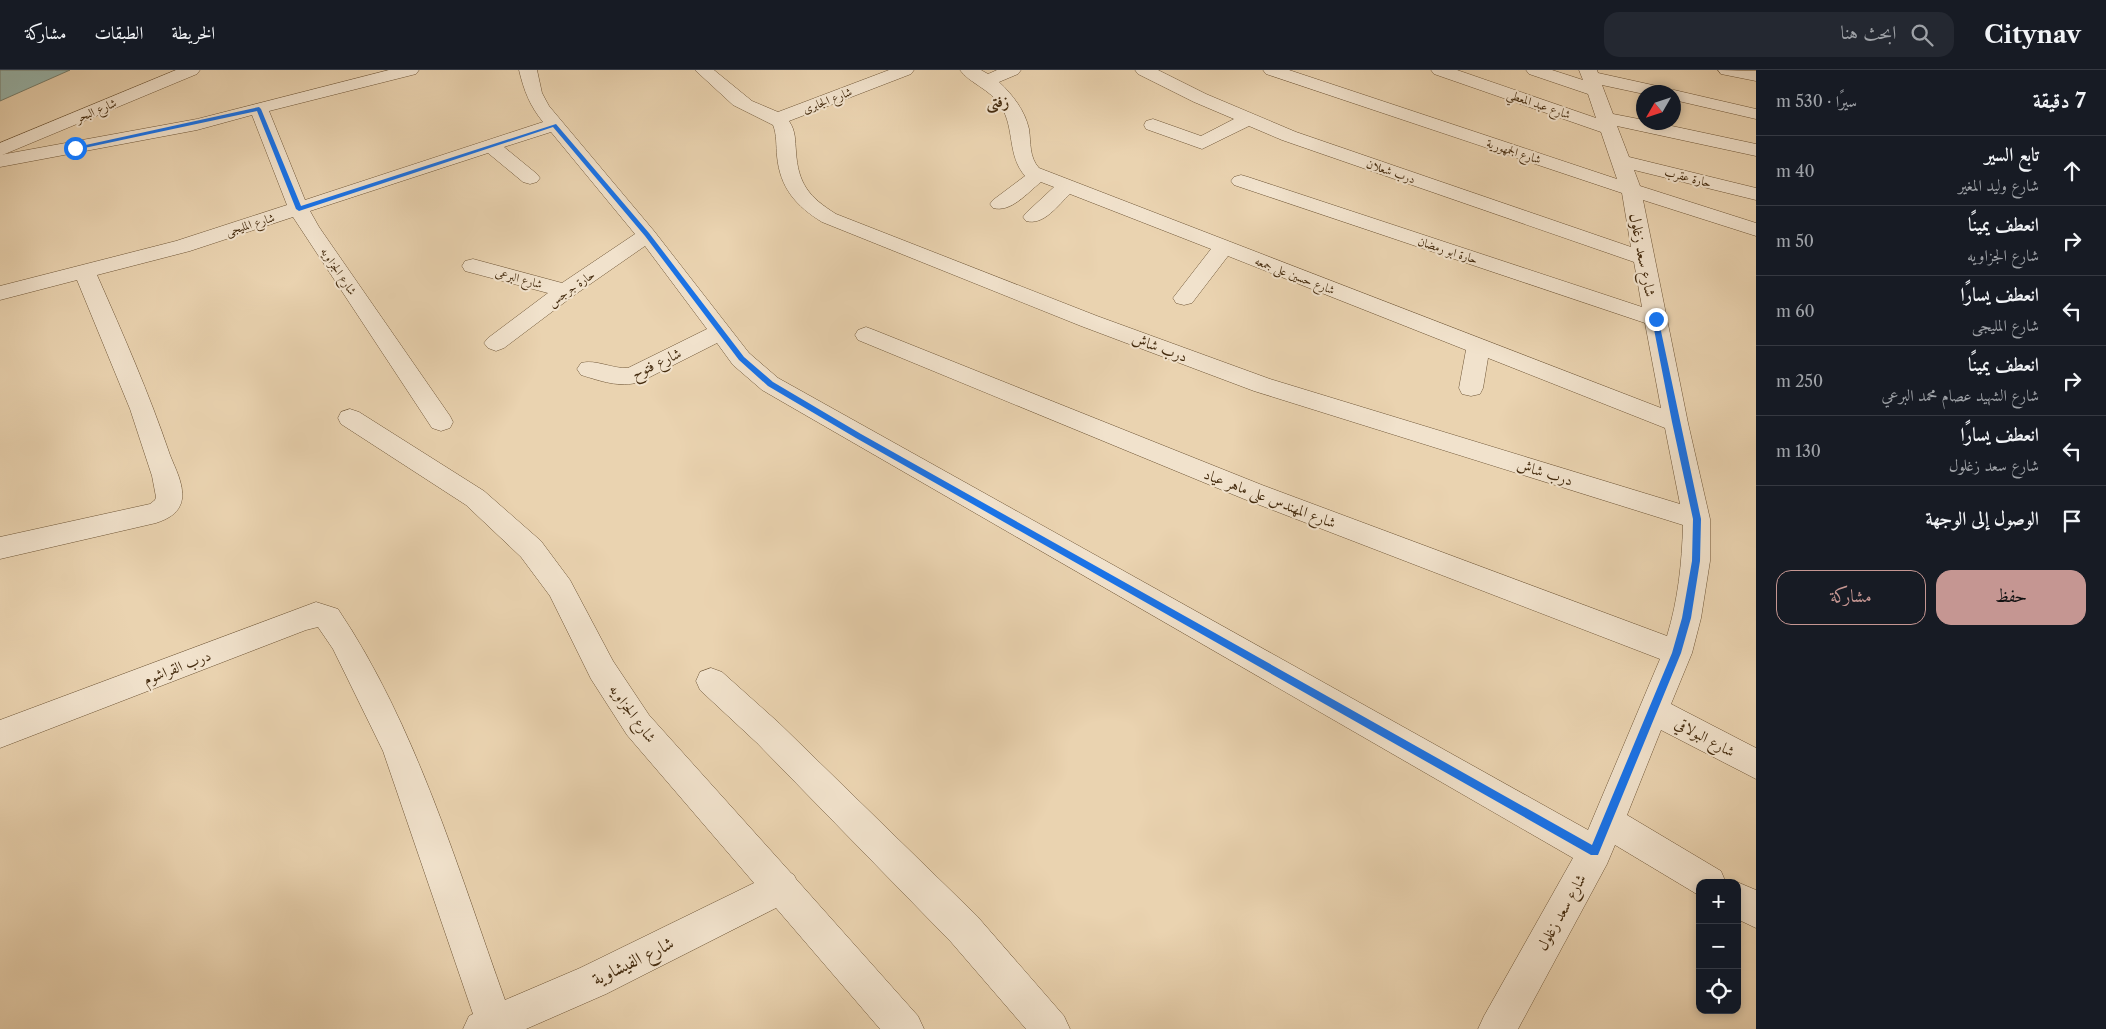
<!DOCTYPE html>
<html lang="ar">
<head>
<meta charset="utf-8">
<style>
	:root { --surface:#171b24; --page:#242831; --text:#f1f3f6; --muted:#9ea1a6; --line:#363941; --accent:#c59692 }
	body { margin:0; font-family:"Libre Caslon Text",Amiri,serif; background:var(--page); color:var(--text); direction:rtl }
	.controls { position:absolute; right:15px; bottom:15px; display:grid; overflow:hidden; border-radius:10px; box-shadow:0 2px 8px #0003 }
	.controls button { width:45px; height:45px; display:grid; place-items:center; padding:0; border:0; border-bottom:1px solid var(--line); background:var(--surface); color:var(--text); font:25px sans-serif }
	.compass { position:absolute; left:1636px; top:15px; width:45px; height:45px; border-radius:50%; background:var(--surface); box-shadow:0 2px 8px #0003; rotate:231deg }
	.stop { position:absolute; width:15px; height:15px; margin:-11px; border:4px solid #1a73e8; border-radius:50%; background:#fff }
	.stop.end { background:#1a73e8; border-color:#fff; box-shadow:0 1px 5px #0008 }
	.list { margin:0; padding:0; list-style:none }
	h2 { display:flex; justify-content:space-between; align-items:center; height:65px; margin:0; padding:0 20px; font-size:21px }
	h2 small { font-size:16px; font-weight:400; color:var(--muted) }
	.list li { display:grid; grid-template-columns:32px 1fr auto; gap:15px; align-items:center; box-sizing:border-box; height:70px; padding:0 20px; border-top:1px solid var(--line) }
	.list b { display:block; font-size:19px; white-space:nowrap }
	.list p { margin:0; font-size:16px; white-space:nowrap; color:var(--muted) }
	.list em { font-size:16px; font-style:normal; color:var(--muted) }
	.actions { display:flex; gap:10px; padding:15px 20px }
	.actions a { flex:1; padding:11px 0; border:1px solid var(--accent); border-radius:15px; text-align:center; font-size:18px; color:var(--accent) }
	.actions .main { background:var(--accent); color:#111 }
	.icon { flex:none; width:28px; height:28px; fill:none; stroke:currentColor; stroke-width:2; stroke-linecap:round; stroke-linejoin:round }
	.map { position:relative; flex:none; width:1756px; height:959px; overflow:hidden; direction:ltr }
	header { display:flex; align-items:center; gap:30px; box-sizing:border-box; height:70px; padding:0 25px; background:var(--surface); border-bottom:1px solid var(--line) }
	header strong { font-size:24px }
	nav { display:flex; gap:28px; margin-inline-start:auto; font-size:18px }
	.search { width:350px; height:45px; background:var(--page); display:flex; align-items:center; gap:12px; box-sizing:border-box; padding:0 18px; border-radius:15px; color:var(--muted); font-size:19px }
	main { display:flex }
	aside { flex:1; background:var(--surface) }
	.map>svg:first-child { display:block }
	.water { fill:#98b7ae; stroke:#767f6e }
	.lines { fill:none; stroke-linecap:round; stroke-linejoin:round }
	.minor-casing { stroke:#6e5536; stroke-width:1 }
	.tertiary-casing { stroke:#6e5536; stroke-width:1 }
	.minor { fill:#f1e2cc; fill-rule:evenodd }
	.tertiary { fill:#f1e2cc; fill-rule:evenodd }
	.route { fill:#1a73e8 }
	.labels { text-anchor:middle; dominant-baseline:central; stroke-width:4; stroke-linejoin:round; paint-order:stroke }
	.far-street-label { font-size:12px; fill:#442b0e; stroke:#f1e2cc }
	.street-label { font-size:15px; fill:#442b0e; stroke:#f1e2cc }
	.far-district-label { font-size:16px; font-weight:bold; fill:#442b0e; stroke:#f1e2cc }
	.near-street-label { font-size:18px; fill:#442b0e; stroke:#f1e2cc }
</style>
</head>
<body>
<header>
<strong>Citynav</strong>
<div class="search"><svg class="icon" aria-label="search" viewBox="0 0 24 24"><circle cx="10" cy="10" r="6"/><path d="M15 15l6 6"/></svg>ابحث هنا</div>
<nav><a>الخريطة</a><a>الطبقات</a><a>مشاركة</a></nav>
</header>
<main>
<aside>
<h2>7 دقيقة<small>سيرًا · 530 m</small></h2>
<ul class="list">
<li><svg class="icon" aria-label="ahead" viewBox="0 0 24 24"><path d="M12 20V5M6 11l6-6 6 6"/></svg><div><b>تابع السير</b><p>شارع وليد المغير</p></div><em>40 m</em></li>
<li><svg class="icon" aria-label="right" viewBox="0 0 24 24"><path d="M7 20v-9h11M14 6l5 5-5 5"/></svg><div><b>انعطف يمينًا</b><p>شارع الجزاويه</p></div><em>50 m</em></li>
<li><svg class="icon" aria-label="left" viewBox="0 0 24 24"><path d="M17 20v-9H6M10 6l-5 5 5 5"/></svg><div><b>انعطف يسارًا</b><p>شارع المليجى</p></div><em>60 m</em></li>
<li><svg class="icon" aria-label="right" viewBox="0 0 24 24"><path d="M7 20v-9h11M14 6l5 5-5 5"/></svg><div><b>انعطف يمينًا</b><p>شارع الشهيد عصام محمد البرعي</p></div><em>250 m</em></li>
<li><svg class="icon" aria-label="left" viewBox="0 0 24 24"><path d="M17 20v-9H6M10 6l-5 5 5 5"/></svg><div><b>انعطف يسارًا</b><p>شارع سعد زغلول</p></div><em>130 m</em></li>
<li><svg class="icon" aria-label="arrive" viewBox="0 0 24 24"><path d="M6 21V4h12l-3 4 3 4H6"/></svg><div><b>الوصول إلى الوجهة</b></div></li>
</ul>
<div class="actions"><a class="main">حفظ</a><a>مشاركة</a></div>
</aside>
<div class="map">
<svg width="1756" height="959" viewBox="0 0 1756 959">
	<rect width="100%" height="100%" fill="#ead3b0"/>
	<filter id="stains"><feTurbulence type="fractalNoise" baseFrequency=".004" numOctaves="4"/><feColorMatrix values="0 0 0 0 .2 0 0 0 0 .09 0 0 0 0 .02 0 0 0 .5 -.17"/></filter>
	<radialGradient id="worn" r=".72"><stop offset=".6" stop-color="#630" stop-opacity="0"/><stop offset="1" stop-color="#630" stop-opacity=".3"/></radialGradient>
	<polygon class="water" points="0,0 70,0 0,31"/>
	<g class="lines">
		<g class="minor-casing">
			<g id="minor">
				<path d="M389,0H419L416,4L269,41L305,130L543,52C530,36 524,21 519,0H537L542,23L549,36L654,161L749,283L778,308L1588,760L1660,589L1244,429L858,270L855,265L858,260L866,257L874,260L1262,415L1667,566C1678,530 1682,493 1683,455L1254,321L1081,256L822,152C796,136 780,118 777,86C776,76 777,65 773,55L733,35L695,0H714L752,31L778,42L889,0H914L911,4L789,51C796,61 795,71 796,81C798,114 809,127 836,144L1097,246L1270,309L1680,434L1665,358L1488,288L1483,318L1480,324L1471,326L1462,324L1459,318L1466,280L1228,186L1192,233L1184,235L1176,233L1173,228L1211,179L1070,124C1058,135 1044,156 1026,151L1023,147L1026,143L1054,117L1041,112C1027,123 1011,143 993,138L990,134L993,130L1025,106C1007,85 1015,59 1001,36C990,19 969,13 960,0H981L988,4L997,0H1021L1018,4L999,12C1013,25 1025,41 1029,59C1031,73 1029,87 1039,98L1661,338L1645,253L1234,115L1231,111L1234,107L1241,105L1248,107L1642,237L1634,192L1282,70L1249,56L1202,79L1146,59L1144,55L1146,51L1153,49L1201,66L1234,49L1194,32L1138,4L1135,0H1158L1206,24L1296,62L1631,177L1622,123L1266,4L1263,0H1289L1617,109L1601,62L1434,4L1431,0H1457L1596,48L1588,24L1529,4L1526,0H1552L1583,10L1579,0H1597L1598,3L1666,18L1668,21L1674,20L1756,39V49L1674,30V22L1644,24L1602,15L1613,44L1644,50V52H1653L1756,74V86L1617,56L1629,87L1756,118V130L1634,100L1640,116L1756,153V166L1643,130L1688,353L1710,449V491L1701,548L1692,583L1671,634L1756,678V709L1661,660L1627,745L1721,801L1726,813H1700V826L1615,775L1607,794L1518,959H1478L1484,946L1573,788L762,320L733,295L717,273L640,312C619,318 601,311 581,305L577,299L581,293C596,289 612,299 628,298L707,259L645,176L573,226L504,278L496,281L488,278L484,273L488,268L548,223L465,201L462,196L465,191L473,189L562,213L635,164L551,62L504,77L537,104L540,108L537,112L530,114L523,112L488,83L310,141L319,157L450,346L453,352L450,358L441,361L432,358L293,147L190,181L97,205C123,264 149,323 170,385C175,398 184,414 182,429C180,443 168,449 156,453L0,489V467L150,434L155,430L156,427L152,406L130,339L77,210L0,230V216L176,171L287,135L252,45L197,60L0,97V85L197,49Z"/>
				<polygon points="1718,0 1756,1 1756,11 1721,4"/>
				<path d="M350,339L359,342L484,421L541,471L570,510L613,591L649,645L791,803L794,805L796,809L918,946L924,959H880L776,838L606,924L526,959H463L469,946L473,944L383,681L333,579L318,557L306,560L0,678V650L316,532L338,539C416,655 458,799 505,930L580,898L754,813L627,665L591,609L550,526L521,487L466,435L341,354L338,348L341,342Z"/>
				<polygon points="711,598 722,602 779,653 977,846 1064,946 1070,959 1026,959 951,872 757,673 700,620 696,611 700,602"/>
				<polygon points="1737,812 1756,820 1756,858 1737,849 1737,813 1734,813"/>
			</g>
		</g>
		<g class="tertiary-casing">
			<polygon id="tertiary" points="176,0 200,0 197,4 0,86 0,73"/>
		</g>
		<use href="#minor" class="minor"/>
		<use href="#tertiary" class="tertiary"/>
	</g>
	<polygon class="route" points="259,37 261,39 301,136 556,54 649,163 744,287 773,312 861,364 1592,775 1672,583 1682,548 1692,491 1693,449 1672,352 1652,249 1658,247 1701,449 1700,491 1691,548 1681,583 1598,785 1591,785 856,368 768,316 739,290 645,166 553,57 299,141 296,139 257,41 75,80 72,78"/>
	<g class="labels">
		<g class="far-street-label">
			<text transform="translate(827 30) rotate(-21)">شارع الجابرى</text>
			<text transform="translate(1539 34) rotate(19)">شارع عبد المعطي</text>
			<text transform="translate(96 40) rotate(-23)">شارع البحر</text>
			<text transform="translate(1514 81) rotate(18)">شارع الجمهورية</text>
			<text transform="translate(1391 101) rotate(19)">درب شعلان</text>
			<text transform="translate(1688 107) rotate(14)">حارة عقرب</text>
			<text transform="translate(250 154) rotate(-17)">شارع المليجى</text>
			<text transform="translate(1448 180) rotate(18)">حارة ابو رمضان</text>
			<text transform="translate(339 201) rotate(56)">شارع الجزاويه</text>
			<text transform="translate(1295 205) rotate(21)">شارع حسين على جمعه</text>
			<text transform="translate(519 208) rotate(15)">شارع البرعى</text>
			<text transform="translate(571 218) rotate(-35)">حارة جرجس</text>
		</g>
		<g class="street-label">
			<text transform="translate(1643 185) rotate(79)">شارع سعد زغلول</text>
			<text transform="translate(1160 277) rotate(20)">درب شاش</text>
			<text transform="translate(656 293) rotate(-25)">شارع فتوح</text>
			<text transform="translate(1545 402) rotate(17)">درب شاش</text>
			<text transform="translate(1270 428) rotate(21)">شارع المهندس على ماهر عياد</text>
			<text transform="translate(177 597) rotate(-21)">درب القراشوم</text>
			<text transform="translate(633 643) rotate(54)">شارع الجزاويه</text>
			<text transform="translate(1705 667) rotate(28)">شارع البولاقي</text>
			<text transform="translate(1561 842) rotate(-61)">شارع سعد زغلول</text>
		</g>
		<g class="far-district-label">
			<text x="998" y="31">زفتى</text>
		</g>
		<g class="near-street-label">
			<text transform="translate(633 891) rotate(-26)">شارع الفيشاوية</text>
		</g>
	</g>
	<rect width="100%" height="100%" filter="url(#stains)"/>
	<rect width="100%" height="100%" fill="url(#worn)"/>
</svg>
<div class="controls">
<button>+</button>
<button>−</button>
<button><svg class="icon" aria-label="locate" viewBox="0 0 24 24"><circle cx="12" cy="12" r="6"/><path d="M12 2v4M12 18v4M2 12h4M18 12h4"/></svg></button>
</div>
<svg class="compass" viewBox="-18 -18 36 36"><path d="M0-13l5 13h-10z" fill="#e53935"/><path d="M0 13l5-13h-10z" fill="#9ea1a6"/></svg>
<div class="stop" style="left:75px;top:78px"></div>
<div class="stop end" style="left:1656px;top:249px"></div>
</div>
</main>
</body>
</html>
